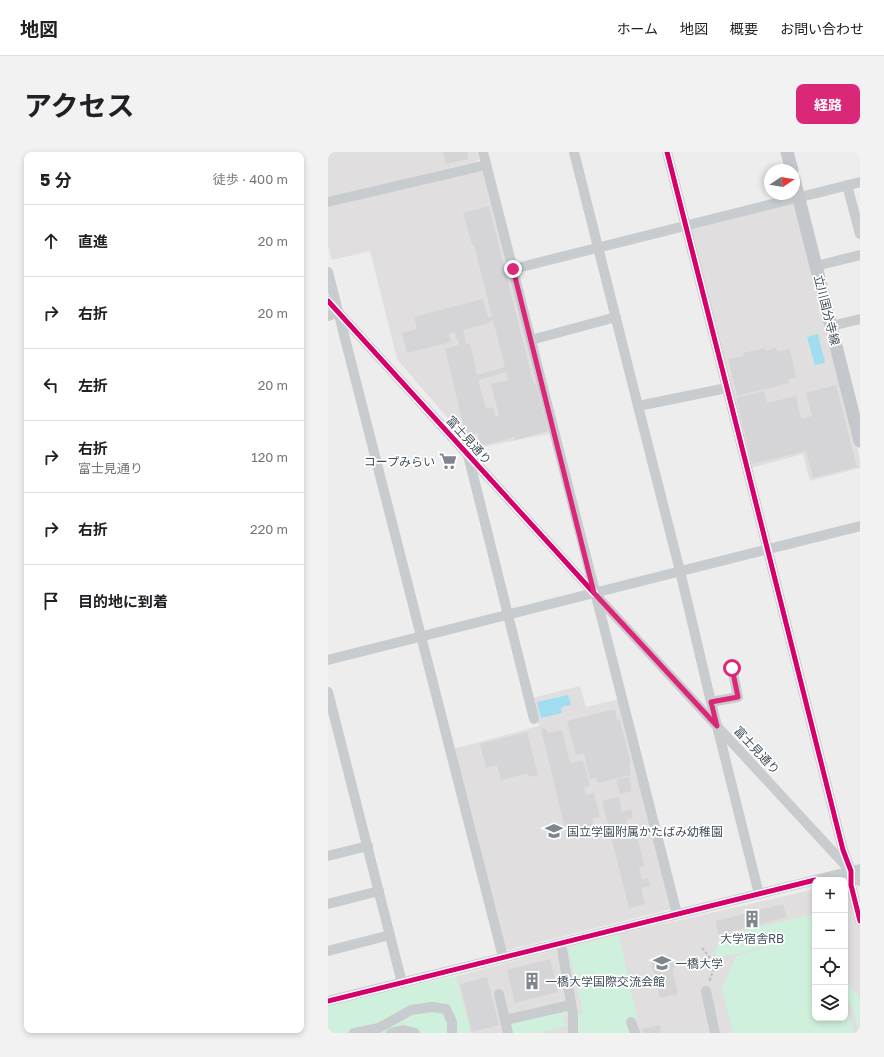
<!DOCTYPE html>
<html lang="ja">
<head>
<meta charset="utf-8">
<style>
	:root { --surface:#fff; --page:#f2f2f2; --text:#202124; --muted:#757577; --line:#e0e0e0; --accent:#db2777 }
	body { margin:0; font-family:"Golos Text","Noto Sans JP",sans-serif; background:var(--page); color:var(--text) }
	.controls { position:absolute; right:12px; bottom:12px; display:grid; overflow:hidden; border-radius:8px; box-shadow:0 2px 6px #0003 }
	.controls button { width:36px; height:36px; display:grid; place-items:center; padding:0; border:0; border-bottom:1px solid var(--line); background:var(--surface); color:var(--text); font:20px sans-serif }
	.compass { position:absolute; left:436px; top:12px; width:36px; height:36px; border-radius:50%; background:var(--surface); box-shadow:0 2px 6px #0003; rotate:78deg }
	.stop { position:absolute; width:12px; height:12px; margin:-9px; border:3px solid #db2777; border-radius:50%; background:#fff }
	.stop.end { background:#db2777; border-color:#fff; box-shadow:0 1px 4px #0008 }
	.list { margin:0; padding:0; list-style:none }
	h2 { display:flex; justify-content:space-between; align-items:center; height:52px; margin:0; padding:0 16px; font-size:17px }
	h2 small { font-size:13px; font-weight:400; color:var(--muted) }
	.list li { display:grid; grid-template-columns:26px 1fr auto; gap:12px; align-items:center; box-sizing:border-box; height:72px; padding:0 16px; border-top:1px solid var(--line) }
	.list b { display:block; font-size:15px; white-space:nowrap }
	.list p { margin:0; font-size:13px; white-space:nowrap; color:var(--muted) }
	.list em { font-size:13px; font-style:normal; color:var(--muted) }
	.icon { flex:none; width:22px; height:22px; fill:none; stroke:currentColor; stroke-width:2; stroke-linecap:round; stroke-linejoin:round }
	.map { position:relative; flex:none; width:532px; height:881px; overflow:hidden; border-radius:8px }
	header { display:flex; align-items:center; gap:24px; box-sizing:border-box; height:56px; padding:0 20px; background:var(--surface); border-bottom:1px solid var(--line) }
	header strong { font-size:19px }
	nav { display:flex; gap:22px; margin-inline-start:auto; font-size:14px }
	.intro { display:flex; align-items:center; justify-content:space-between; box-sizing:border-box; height:96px; padding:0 24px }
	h1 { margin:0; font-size:28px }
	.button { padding:10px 18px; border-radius:8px; background:var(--accent); color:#fff; font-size:14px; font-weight:700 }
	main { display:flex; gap:24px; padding:0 24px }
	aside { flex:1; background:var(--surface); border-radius:8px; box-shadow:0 2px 6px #0003 }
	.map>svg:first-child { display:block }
	.education { fill:#e0dedf }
	.green { fill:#cff0dc }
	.water { fill:#a0ddf1 }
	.building { fill:#d5d5d7; fill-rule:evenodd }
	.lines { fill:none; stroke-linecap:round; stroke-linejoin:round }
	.path { stroke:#b5c2bf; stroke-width:2; stroke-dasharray:3 2; stroke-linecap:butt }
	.minor { stroke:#c9ccce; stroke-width:10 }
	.major { stroke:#c4c8cc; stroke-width:13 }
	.cycleway-casing { stroke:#fff; stroke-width:8 }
	.cycleway { stroke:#d6006c; stroke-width:5 }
	.route { stroke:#db2777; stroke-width:5 }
	.labels { text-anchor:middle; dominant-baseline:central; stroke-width:3.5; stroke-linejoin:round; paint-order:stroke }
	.street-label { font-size:12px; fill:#434f5b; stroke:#fff }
	.poi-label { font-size:12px; fill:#434f5b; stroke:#fff; text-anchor:start }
</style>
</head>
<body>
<header>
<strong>地図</strong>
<nav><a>ホーム</a><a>地図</a><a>概要</a><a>お問い合わせ</a></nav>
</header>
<div class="intro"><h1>アクセス</h1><a class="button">経路</a></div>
<main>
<aside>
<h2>5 分<small>徒歩 · 400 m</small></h2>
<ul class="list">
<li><svg class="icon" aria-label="ahead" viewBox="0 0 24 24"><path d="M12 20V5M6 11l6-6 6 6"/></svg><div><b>直進</b></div><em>20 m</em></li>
<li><svg class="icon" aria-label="right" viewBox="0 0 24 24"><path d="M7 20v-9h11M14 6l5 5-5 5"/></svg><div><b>右折</b></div><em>20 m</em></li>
<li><svg class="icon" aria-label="left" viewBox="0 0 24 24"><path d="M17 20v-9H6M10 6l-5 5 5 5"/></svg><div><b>左折</b></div><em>20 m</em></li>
<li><svg class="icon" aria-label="right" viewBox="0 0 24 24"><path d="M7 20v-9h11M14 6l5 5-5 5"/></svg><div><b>右折</b><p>富士見通り</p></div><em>120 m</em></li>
<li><svg class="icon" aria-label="right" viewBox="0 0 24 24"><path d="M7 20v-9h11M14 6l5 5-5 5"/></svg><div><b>右折</b></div><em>220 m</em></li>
<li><svg class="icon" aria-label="arrive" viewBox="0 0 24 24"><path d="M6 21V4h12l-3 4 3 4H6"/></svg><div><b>目的地に到着</b></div></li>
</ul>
</aside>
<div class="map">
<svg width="532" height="881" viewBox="0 0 532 881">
	<rect width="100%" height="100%" fill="#eeeded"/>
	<g class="education">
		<polygon points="0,0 149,0 151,7 148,10 0,45"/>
		<polygon points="157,16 224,281 146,297 69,207 42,99 4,108 0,94 0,55"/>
		<polygon points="468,51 532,308 532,316 482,329 475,302 423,316 363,78"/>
		<polygon points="252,534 258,555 291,547 344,757 176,799 125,597 211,574 204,546"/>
		<polygon points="521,729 532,776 532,881 0,881 0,853 128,824 291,782 487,737 487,866 517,866 517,730"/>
	</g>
	<g class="green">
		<polygon points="487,762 487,866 517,866 517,850 526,881 405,881 394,837 408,804 447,792 408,802 386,806 392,784"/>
		<polygon points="291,782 309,866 298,869 303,881 246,881 247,862 255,861 240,796"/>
		<polygon points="128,824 143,881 127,881 126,867 104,852 50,874 14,881 0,881 0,853"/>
		<polygon points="517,827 532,847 532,881 531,881 525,857 517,845"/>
		<polygon points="242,855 243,862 235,864 238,874 210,881 183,881 181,869"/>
		<polygon points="103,858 115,860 121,871 122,881 94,881 75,876 50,881 84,861"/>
	</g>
	<g class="water">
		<polygon points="490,182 497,211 487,213 479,185"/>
		<polygon points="240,543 243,553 233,555 234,561 213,566 209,550"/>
	</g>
	<g class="building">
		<polygon points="115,0 139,0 140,7 118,12"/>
		<path d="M161,54L206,233L208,232L220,279L187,288V285L153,294L150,281L138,284L117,197L131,193L130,188H129L127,180L121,182L123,190L79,201L74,181L89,177L86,165L155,147L160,165L164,164L146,93H144L135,61ZM165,168L177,215L149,223L142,191L138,192L135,178L162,171L161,170ZM178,220L180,228L163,232L171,264L167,265L165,255L158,257L150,228Z"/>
		<polygon points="437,196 437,199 448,196 449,200 462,197 468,226 460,227 461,231 409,244 400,207 415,204 415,201"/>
		<polygon points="508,233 529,315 485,326 478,299 424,312 408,246 436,239 439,251 468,244 473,267 484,264 478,241"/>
		<polygon points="287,557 289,568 292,568 303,612 301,613 303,623 270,631 268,626 262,627 256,601 248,603 239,569"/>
		<polygon points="217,576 220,581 234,578 242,611 255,608 262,634 256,636 258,643 266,641 272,665 264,667 268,684 253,687 252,681 239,684 213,577"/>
		<polygon points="199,580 210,623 201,625 200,621 173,628 169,613 158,616 152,592"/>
		<polygon points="301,625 304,639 292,642 288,628"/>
		<polygon points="291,645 294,660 303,657 305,666 298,667 301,677 307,675 316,714 311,716 314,728 320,726 322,734 313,736 317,752 301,756 274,649"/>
		<polygon points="455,752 459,765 390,783 388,769"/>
		<polygon points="341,804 342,810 347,808 348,816 344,817 350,842 332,846 322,807"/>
		<polygon points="222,807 230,840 187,851 179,818"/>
		<polygon points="159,825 171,873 144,880 132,832"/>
		<polygon points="332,873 333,881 315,881 314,877"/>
	</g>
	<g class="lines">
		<path class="path" d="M374,796C379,801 383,808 387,814L381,830"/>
		<g class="minor">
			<polyline points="155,0 349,762"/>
			<polyline points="246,0 310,254 352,419 383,550 431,742"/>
			<polyline points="339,0 399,236 515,698 523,719 523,733 532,769"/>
			<polyline points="519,33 532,82"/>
			<polyline points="0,50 158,13"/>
			<polyline points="488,114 532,103"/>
			<polyline points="185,117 532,30"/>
			<polyline points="0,120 175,805"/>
			<polyline points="0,149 266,441 532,729"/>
			<polyline points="0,164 10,160"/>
			<polyline points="503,174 532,167"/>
			<polyline points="203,188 288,165"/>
			<polyline points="310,254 399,236"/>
			<polyline points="140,303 206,567"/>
			<polyline points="0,508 532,374"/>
			<polyline points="0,540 74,831"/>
			<polyline points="383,550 410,545 404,516"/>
			<polyline points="0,704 40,694"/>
			<polyline points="487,728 532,717"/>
			<polyline points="0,752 51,739"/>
			<polyline points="234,797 245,863 245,881"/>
			<polyline points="0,799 62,783"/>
			<polyline points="378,839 387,881"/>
			<polyline points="171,842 180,881"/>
			<polyline points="0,849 487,728"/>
			<polyline points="177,868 243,853"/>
			<polyline points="303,870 307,881"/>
			<polyline points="26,881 51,876 83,858 104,855 118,857 124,870 124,881"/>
			<polyline points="63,881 75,878 87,881"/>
		</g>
		<g class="major">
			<polyline points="459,0 464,18"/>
			<polyline points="466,27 532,289"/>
		</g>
		<g class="cycleway-casing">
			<g id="cycleway">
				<polyline points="339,0 399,236 515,698 523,719 523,733 532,769"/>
				<polyline points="0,149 266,441"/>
				<polyline points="0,849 487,728"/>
			</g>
		</g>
		<use href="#cycleway" class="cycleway"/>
	</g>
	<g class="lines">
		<polyline class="route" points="185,117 266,441 389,574 383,550 410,545 404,516"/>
	</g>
	<defs>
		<g id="supermarket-bare" transform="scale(1.38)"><path d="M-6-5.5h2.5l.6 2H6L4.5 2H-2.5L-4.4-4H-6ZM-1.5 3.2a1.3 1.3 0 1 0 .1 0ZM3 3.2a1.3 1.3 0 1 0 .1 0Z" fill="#7f868e" stroke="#fff" stroke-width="2.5" paint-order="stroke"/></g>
		<g id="school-bare" transform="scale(1.38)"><path d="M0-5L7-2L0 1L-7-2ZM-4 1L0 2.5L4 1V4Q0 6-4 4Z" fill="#7f868e" stroke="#fff" stroke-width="2.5" paint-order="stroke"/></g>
		<g id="building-bare" transform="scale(1.38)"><path d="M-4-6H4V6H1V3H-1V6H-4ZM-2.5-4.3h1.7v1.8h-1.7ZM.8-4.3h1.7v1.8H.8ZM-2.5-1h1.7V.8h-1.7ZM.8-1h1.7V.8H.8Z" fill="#7f868e" stroke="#fff" stroke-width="2.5" paint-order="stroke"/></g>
		<g id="university-bare" transform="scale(1.38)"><path d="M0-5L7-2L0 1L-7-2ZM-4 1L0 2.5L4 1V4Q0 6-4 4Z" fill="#7f868e" stroke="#fff" stroke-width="2.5" paint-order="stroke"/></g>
	</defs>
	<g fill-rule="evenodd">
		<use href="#supermarket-bare" x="120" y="309"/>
		<use href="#school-bare" x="226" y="679"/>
		<use href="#building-bare" x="424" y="767"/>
		<use href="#university-bare" x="334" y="811"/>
		<use href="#building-bare" x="204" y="829"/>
	</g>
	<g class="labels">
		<g class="street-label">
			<text transform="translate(499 158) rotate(76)">立川国分寺線</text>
			<text transform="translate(141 288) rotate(48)">富士見通り</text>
			<text transform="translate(429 598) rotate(47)">富士見通り</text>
		</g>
		<g class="poi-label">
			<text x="107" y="309" text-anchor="end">コープみらい</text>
			<text x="239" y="679">国立学園附属かたばみ幼稚園</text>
			<text x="424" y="786" text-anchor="middle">大学宿舎RB</text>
			<text x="347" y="811">一橋大学</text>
			<text x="217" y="829">一橋大学国際交流会館</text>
		</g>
	</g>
</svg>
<div class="controls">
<button>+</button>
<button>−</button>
<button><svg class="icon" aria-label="locate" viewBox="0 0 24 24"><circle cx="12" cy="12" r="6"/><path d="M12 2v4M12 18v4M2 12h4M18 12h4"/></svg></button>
<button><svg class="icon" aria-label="layers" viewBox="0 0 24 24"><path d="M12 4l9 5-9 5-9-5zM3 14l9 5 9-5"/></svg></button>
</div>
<svg class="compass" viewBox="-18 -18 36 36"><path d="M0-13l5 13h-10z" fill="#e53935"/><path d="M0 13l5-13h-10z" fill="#757577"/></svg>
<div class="stop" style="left:404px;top:516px"></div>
<div class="stop end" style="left:185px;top:117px"></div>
</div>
</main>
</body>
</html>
